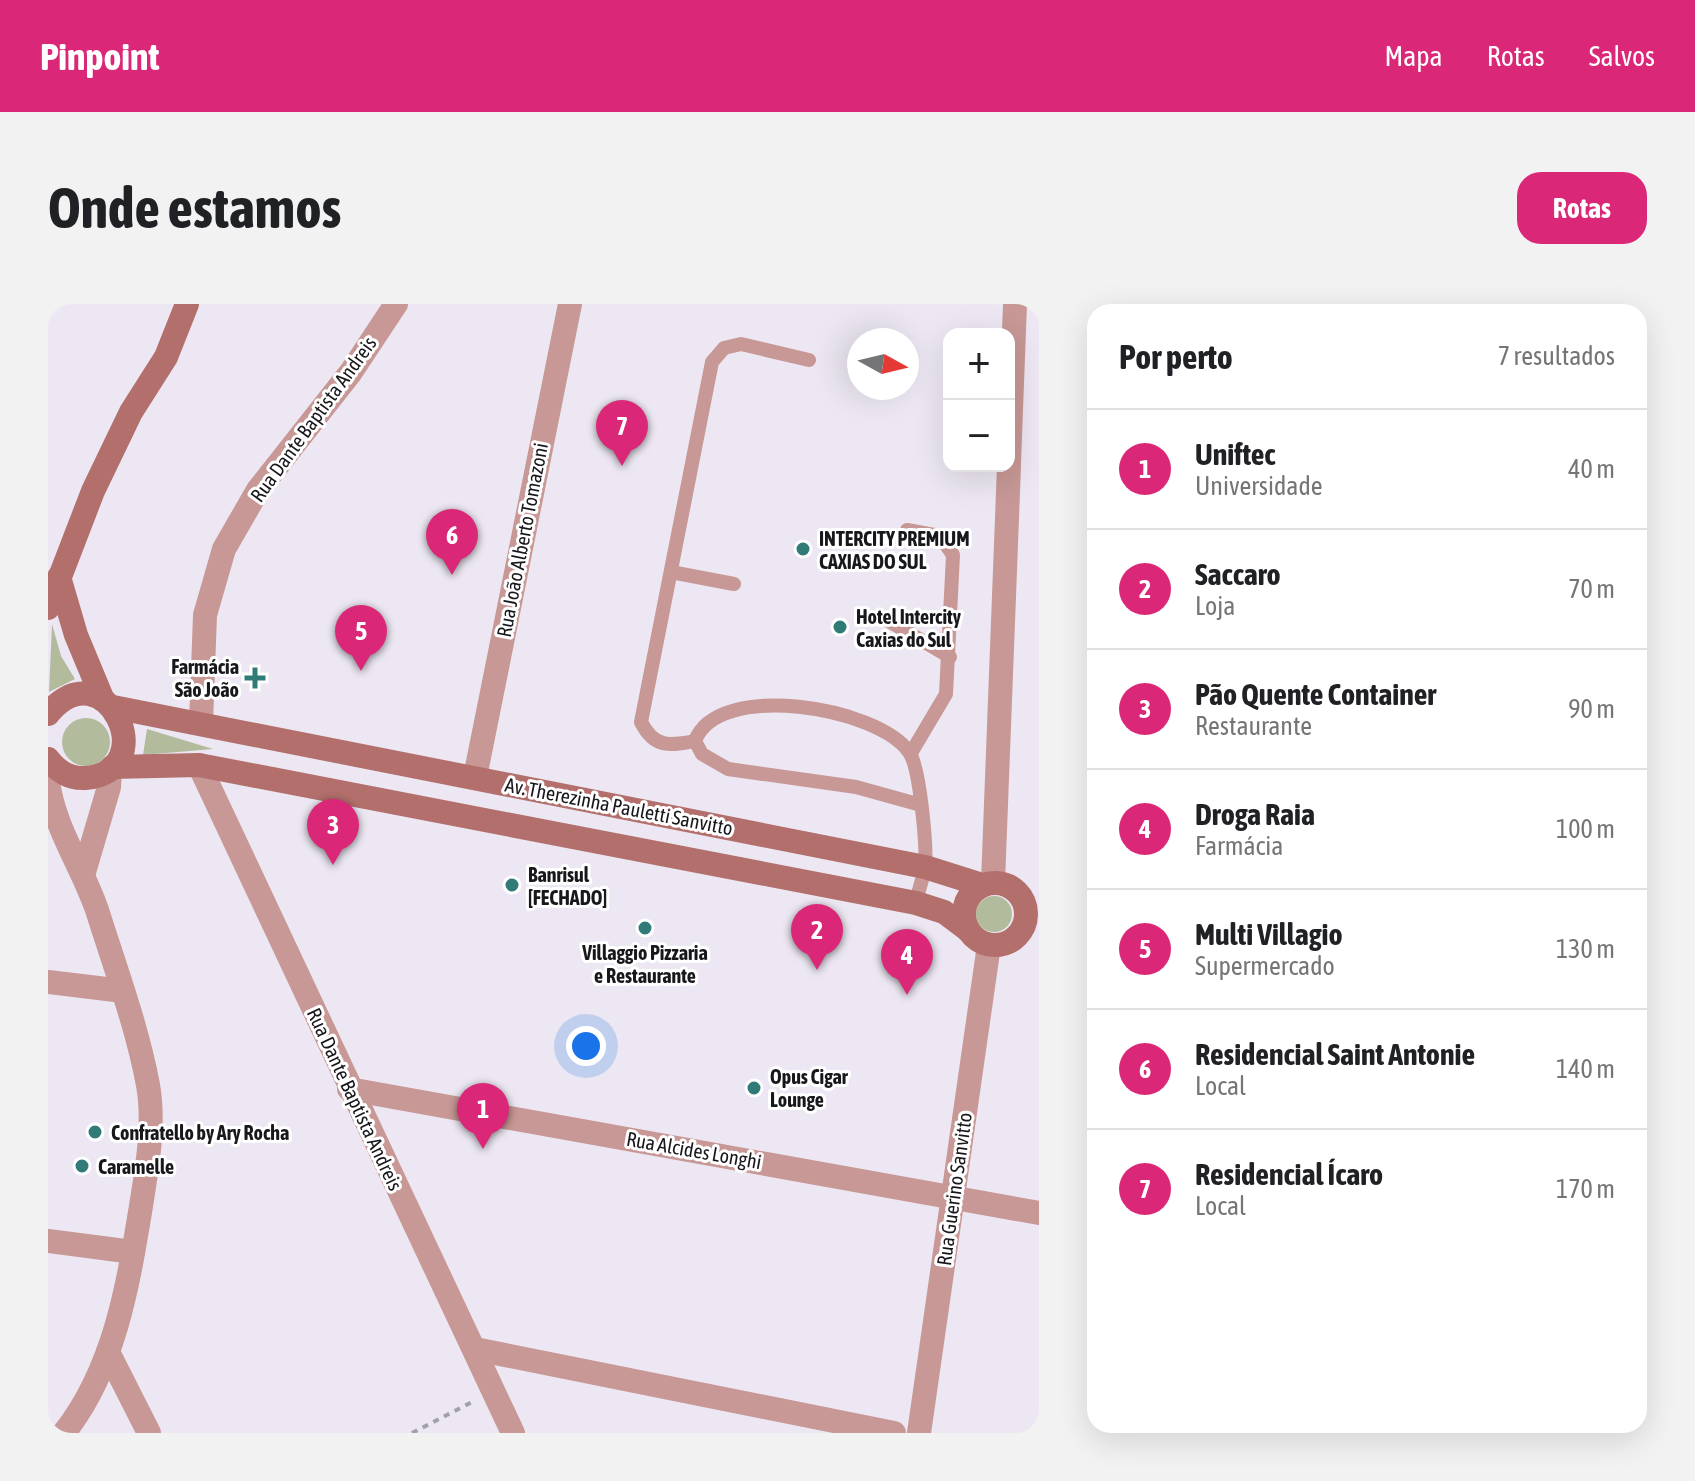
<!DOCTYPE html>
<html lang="pt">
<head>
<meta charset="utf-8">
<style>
	:root { --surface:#fff; --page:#f2f2f2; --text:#202124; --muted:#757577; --line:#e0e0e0; --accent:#db2777 }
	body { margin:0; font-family:"Asap Condensed",sans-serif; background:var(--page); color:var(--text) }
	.controls { position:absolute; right:24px; top:24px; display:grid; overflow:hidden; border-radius:16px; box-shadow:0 8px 32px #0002 }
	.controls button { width:72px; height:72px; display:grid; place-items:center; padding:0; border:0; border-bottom:2px solid var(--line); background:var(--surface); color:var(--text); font:40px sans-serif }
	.compass { position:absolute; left:799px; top:24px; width:72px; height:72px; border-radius:50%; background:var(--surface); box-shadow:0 8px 32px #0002; rotate:98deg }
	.you { position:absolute; left:538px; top:742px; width:28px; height:28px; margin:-20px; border:6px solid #fff; border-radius:50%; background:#1a73e8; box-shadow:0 0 0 12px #1a73e833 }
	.badge { display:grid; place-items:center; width:52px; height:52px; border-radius:50%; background:var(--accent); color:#fff; font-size:26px; font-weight:700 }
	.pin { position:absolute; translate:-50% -66px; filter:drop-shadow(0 2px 4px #0008) }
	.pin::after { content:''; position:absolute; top:42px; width:28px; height:24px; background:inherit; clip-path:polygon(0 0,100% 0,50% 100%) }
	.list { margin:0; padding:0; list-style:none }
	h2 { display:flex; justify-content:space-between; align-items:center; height:104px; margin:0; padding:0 32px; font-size:34px }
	h2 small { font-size:26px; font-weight:400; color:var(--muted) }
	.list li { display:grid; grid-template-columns:52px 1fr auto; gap:24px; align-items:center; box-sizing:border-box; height:120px; padding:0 32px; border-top:2px solid var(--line) }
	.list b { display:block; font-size:30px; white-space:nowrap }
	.list p { margin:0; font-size:26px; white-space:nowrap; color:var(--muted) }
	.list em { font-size:26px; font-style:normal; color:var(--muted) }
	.map { position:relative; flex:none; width:991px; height:1129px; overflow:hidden; border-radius:24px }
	header { display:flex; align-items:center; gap:48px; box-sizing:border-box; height:112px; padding:0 40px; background:var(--accent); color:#fff }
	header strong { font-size:38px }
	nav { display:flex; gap:44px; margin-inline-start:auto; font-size:28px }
	.intro { display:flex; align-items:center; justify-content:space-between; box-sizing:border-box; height:192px; padding:0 48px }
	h1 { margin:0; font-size:56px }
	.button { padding:20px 36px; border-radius:24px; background:var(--accent); color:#fff; font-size:28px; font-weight:700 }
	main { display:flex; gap:48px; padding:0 48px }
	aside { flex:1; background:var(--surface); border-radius:24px; box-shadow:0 8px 32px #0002 }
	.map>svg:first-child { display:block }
	.grass { fill:#b2bc9d }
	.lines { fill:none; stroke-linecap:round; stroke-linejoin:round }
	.path { stroke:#a29fa7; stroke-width:4; stroke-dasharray:6 6; stroke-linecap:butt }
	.service { stroke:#c79895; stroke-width:14 }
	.minor { stroke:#c79895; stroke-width:24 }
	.tertiary { stroke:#c79895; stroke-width:24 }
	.secondary { stroke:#b26f6c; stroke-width:24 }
	.poi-dot { fill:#307a77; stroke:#fff; stroke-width:3 }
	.labels { text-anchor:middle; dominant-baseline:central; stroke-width:6; stroke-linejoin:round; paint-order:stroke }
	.street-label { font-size:20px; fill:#18171b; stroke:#fff }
	.poi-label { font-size:20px; font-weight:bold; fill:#18171b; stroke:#fff; text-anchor:start }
</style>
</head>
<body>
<header>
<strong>Pinpoint</strong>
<nav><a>Mapa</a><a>Rotas</a><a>Salvos</a></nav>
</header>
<div class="intro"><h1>Onde estamos</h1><a class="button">Rotas</a></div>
<main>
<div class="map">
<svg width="991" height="1129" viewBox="0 0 991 1129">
	<rect width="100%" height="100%" fill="#ece7f2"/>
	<g class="grass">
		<polygon points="4,320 13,352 27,375 1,388"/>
		<circle cx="38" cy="438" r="24"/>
		<polygon points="99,425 165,445 95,451"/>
		<circle cx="946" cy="610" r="18"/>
	</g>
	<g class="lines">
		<polyline class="path" points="364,1129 426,1097"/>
		<g class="service">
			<polyline points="859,226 892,232 905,251 898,390 863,449"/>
			<polyline points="623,268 686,280"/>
			<polyline points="839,316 902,353"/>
			<path d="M647,437C621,442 606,444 593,418L664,58L676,44L693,40L761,56"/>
			<path d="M868,599C870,587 875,575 877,563C879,543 872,463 861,448C830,403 669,376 647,437L654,450L680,465L808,483L873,501"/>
		</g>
		<g class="minor">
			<polyline points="153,419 157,311 176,245 210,186 303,68 348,0"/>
			<polyline points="151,461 465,1129"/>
			<polyline points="427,473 522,0"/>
			<path d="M0,477C6,524 34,562 49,606C67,663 89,722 100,781C107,821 99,863 93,902C80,981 67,1064 16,1129"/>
			<polyline points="36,568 61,483 62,465"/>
			<polyline points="0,678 75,687"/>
			<polyline points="301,785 991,909"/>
			<polyline points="0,937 85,948"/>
			<polyline points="427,1045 846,1129"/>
			<polyline points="60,1048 101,1129"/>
		</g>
		<g class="tertiary">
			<polyline points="961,159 967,0"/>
			<polyline points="945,578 961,162"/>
			<polyline points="871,1129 941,641"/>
		</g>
		<g class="secondary">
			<polyline points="11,273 28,331 55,396"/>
			<polyline points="0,304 45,187 83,108 118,53 139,0"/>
			<polyline points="65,403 877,563 934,581"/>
			<path d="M0,410C57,341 117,468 37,474C22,475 9,467 0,455"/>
			<polyline points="64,463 151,461 868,599 896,608 920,626"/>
			<circle cx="947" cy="610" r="31"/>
		</g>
	</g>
	<g class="poi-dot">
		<circle cx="755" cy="245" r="8"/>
		<circle cx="792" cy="323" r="8"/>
		<path d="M203 362h8v8h8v8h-8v8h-8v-8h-8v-8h8z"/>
		<circle cx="464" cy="581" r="8"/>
		<circle cx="597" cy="624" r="8"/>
		<circle cx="706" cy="784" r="8"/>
		<circle cx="47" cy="828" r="8"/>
		<circle cx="34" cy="862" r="8"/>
	</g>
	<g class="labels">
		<g class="street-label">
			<text transform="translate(265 115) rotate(-54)">Rua Dante Baptista Andreis</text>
			<text transform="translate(474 236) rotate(-79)">Rua João Alberto Tomazoni</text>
			<text transform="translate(571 502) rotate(11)">Av. Therezinha Pauletti Sanvitto</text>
			<text transform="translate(307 795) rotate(65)">Rua Dante Baptista Andreis</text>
			<text transform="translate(646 846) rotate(10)">Rua Alcides Longhi</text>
			<text transform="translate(906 885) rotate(-82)">Rua Guerino Sanvitto</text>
		</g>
		<g class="poi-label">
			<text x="771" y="234">INTERCITY PREMIUM<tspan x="771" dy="23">CAXIAS DO SUL</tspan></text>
			<text x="808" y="312">Hotel Intercity<tspan x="808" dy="23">Caxias do Sul</tspan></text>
			<text x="191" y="362" text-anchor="end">Farmácia<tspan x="191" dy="23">São João</tspan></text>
			<text x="480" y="570">Banrisul<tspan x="480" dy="23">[FECHADO]</tspan></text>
			<text x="597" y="648" text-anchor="middle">Villaggio Pizzaria<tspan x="597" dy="23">e Restaurante</tspan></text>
			<text x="722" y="772">Opus Cigar<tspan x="722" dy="23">Lounge</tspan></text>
			<text x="63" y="828">Confratello by Ary Rocha</text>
			<text x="50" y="862">Caramelle</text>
		</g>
	</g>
</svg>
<div class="controls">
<button>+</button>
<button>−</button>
</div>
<svg class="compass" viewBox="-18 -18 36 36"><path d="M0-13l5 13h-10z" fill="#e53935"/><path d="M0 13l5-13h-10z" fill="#757577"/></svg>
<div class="you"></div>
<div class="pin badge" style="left:435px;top:845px">1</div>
<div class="pin badge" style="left:769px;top:666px">2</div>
<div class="pin badge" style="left:285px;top:561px">3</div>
<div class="pin badge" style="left:859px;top:691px">4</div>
<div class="pin badge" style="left:313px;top:367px">5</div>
<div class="pin badge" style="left:404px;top:271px">6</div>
<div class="pin badge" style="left:574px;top:162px">7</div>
</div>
<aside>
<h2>Por perto<small>7 resultados</small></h2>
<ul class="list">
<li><span class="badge">1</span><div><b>Uniftec</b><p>Universidade</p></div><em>40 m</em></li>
<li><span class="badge">2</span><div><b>Saccaro</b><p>Loja</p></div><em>70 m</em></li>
<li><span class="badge">3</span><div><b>Pão Quente Container</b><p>Restaurante</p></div><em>90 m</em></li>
<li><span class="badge">4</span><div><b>Droga Raia</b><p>Farmácia</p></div><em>100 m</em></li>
<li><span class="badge">5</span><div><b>Multi Villagio</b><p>Supermercado</p></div><em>130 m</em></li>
<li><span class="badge">6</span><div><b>Residencial Saint Antonie</b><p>Local</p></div><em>140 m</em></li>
<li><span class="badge">7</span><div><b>Residencial Ícaro</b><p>Local</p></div><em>170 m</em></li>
</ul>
</aside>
</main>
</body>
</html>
